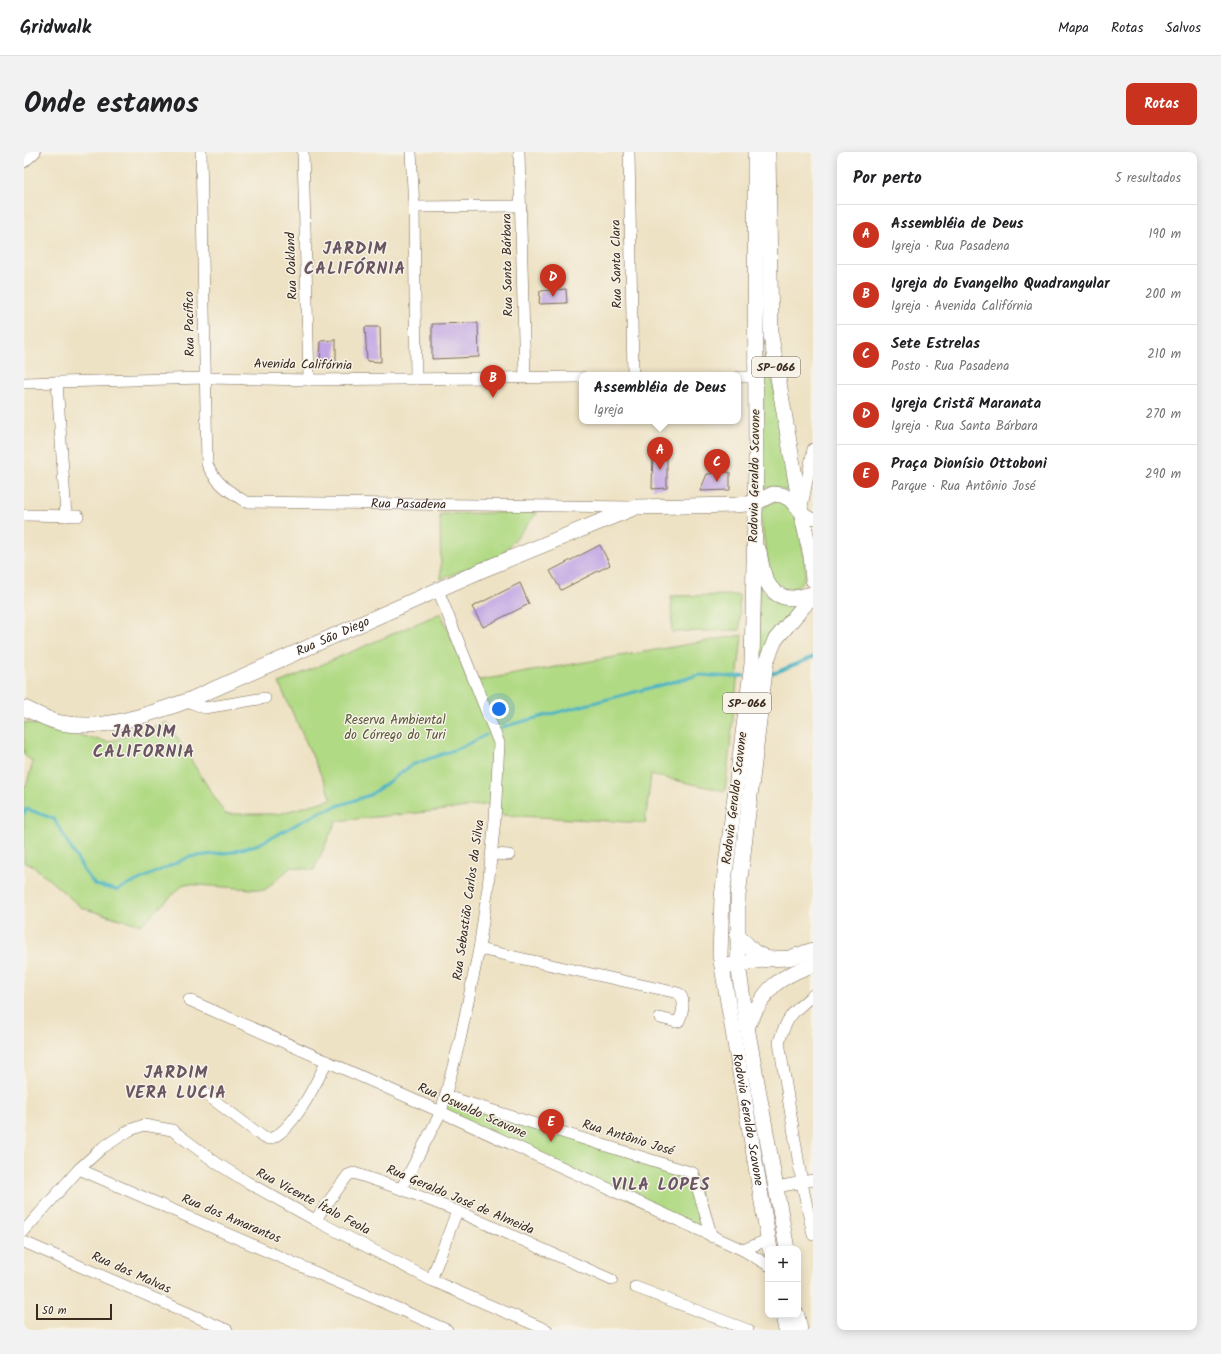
<!DOCTYPE html>
<html lang="pt">
<head>
<meta charset="utf-8">
<style>
	:root { --surface:#fff; --page:#f2f2f2; --text:#202124; --muted:#757577; --line:#e0e0e0; --accent:#c8321e }
	body { margin:0; font-family:Kalam,sans-serif; background:var(--page); color:var(--text) }
	.controls { position:absolute; right:12px; bottom:12px; display:grid; overflow:hidden; border-radius:8px; box-shadow:0 2px 10px #0003 }
	.controls button { width:36px; height:36px; display:grid; place-items:center; padding:0; border:0; border-bottom:1px solid var(--line); background:var(--surface); color:var(--text); font:20px sans-serif }
	.scale { position:absolute; left:12px; bottom:10px; width:76px; box-sizing:border-box; padding-left:4px; border:2px solid #3b2a1e; border-top:0; font-size:11px; line-height:14px; white-space:nowrap; color:#3b2a1e; -webkit-text-stroke:3px #f7f3e8; paint-order:stroke }
	.you { position:absolute; left:475px; top:557px; width:14px; height:14px; margin:-10px; border:3px solid #fff; border-radius:50%; background:#1a73e8; box-shadow:0 0 0 6px #1a73e833 }
	.badge { display:grid; place-items:center; width:26px; height:26px; border-radius:50%; background:var(--accent); color:#fff; font-size:13px; font-weight:700 }
	.pin { position:absolute; translate:-50% -33px; filter:drop-shadow(0 1px 2px #0008) }
	.pin::after { content:''; position:absolute; top:21px; width:14px; height:12px; background:inherit; clip-path:polygon(0 0,100% 0,50% 100%) }
	.popup { position:absolute; left:555px; top:220px; width:162px; height:52px; box-sizing:border-box; display:grid; place-content:center; border-radius:8px; background:var(--surface); filter:drop-shadow(0 1px 3px #0005); font-size:13px; white-space:nowrap; color:var(--muted) }
	.popup b { font-size:15px; color:var(--text) }
	.popup::after { content:''; position:absolute; left:50%; top:100%; margin-left:-8px; border:8px solid transparent; border-top-color:var(--surface) }
	.list { margin:0; padding:0; list-style:none }
	h2 { display:flex; justify-content:space-between; align-items:center; height:52px; margin:0; padding:0 16px; font-size:17px }
	h2 small { font-size:13px; font-weight:400; color:var(--muted) }
	.list li { display:grid; grid-template-columns:26px 1fr auto; gap:12px; align-items:center; box-sizing:border-box; height:60px; padding:0 16px; border-top:1px solid var(--line) }
	.list b { display:block; font-size:15px; white-space:nowrap }
	.list p { margin:0; font-size:13px; white-space:nowrap; color:var(--muted) }
	.list em { font-size:13px; font-style:normal; color:var(--muted) }
	.map { position:relative; flex:none; width:789px; height:1178px; overflow:hidden; border-radius:8px }
	header { display:flex; align-items:center; gap:24px; box-sizing:border-box; height:56px; padding:0 20px; background:var(--surface); border-bottom:1px solid var(--line) }
	header strong { font-size:19px }
	nav { display:flex; gap:22px; margin-inline-start:auto; font-size:14px }
	.intro { display:flex; align-items:center; justify-content:space-between; box-sizing:border-box; height:96px; padding:0 24px }
	h1 { margin:0; font-size:28px }
	.button { padding:10px 18px; border-radius:8px; background:var(--accent); color:#fff; font-size:14px; font-weight:700 }
	main { display:flex; gap:24px; padding:0 24px }
	aside { flex:1; background:var(--surface); border-radius:8px; box-shadow:0 2px 10px #0003 }
	.map>svg:first-child { display:block }
	.green { fill:#b1da84; stroke:#768251 }
	.lines { fill:none; stroke-linecap:round; stroke-linejoin:round }
	.stream { stroke:#47b3c5; stroke-width:3 }
	.building { fill:#c1a5e4 }
	.minor-casing { stroke:#7a6a58; stroke-width:12 }
	.major-casing { stroke:#7a6a58; stroke-width:16 }
	.minor { stroke:#fff; stroke-width:11 }
	.major { stroke:#fff; stroke-width:15 }
	.labels { text-anchor:middle; dominant-baseline:central; stroke-width:3; stroke-linejoin:round; paint-order:stroke }
	.shield { fill:#f7f3e8; stroke:#73665b; stroke-width:1 }
	.shield-label { font-size:12px; font-weight:bold; fill:#3b2a1e }
	.street-label { font-size:13px; fill:#3b2a1e; stroke:#f7f3e8 }
	.park-label { font-size:13px; fill:#585638; stroke:#f7f3e8 }
	.district-label { font-size:17px; font-weight:bold; letter-spacing:1px; fill:#6a5563; stroke:#f7f3e8 }
</style>
</head>
<body>
<header>
<strong>Gridwalk</strong>
<nav><a>Mapa</a><a>Rotas</a><a>Salvos</a></nav>
</header>
<div class="intro"><h1>Onde estamos</h1><a class="button">Rotas</a></div>
<main>
<div class="map">
<svg width="789" height="1178" viewBox="0 0 789 1178">
	<rect width="100%" height="100%" fill="#f7f3e8"/>
	<filter id="ink" filterUnits="userSpaceOnUse"><feTurbulence type="fractalNoise" baseFrequency=".025" numOctaves="2"/><feDisplacementMap in="SourceGraphic" scale="8" xChannelSelector="R" yChannelSelector="G"/><feConvolveMatrix kernelMatrix="1 2 1 2 8 2 1 2 1" color-interpolation-filters="sRGB"/></filter>
	<filter id="wash" filterUnits="userSpaceOnUse"><feTurbulence type="fractalNoise" baseFrequency=".012" numOctaves="4" result="noise"/><feDisplacementMap in="SourceGraphic" scale="16" xChannelSelector="R" yChannelSelector="G"/><feGaussianBlur stdDeviation="0.9" result="paint"/><feColorMatrix in="noise" values="0 0 0 0 0 0 0 0 0 0 0 0 0 0 0 0 0 1.4 0 .05"/><feComposite in="paint" operator="in"/></filter>
	<g filter="url(#wash)">
		<rect width="100%" height="100%" fill="#eee2c4"/>
		<g class="green">
			<polygon points="740,202 743,203 772,342 751,335 738,336"/>
			<path d="M753,348L769,356C772,369 784,411 781,423C780,429 775,434 769,436C760,439 754,434 747,429L736,363L741,354Z"/>
			<polygon points="514,360 477,404 417,427 416,362"/>
			<path d="M735,434C744,447 755,453 771,454L733,525Z"/>
			<polygon points="715,443 716,478 648,480 647,444"/>
			<polygon points="417,461 445,530 718,483 701,639 627,623 621,671 478,663 466,652 412,659 312,669 290,718 267,715 241,738 160,732 117,773 58,756 8,713 0,711 0,634 2,634 9,610 0,603 0,570 84,590 143,570 201,662 254,662 308,647 255,531"/>
			<polygon points="422,944 669,1021 688,1085 417,960"/>
		</g>
		<g class="lines">
			<g class="stream">
				<polyline points="747,521 753,520 789,505"/>
				<polyline points="478,575 675,523 708,525 720,524"/>
				<polyline points="0,661 3,657 30,667 59,717 71,733 93,738 165,705 208,700 235,692 296,660 346,643 388,613 438,595 462,583"/>
			</g>
		</g>
		<g id="blocks">
			<g class="building">
				<polygon points="542,137 543,151 515,152 516,139"/>
				<polygon points="454,171 455,205 408,207 408,172"/>
				<polygon points="341,175 356,175 357,210 343,209"/>
				<polygon points="312,188 312,212 296,211 297,189"/>
				<polygon points="629,299 643,299 643,336 628,337"/>
				<polygon points="706,320 706,338 676,339 683,322"/>
				<polygon points="576,393 586,413 537,438 526,419"/>
				<polygon points="496,431 505,452 459,475 448,455"/>
			</g>
		</g>
	</g>
	<g filter="url(#ink)">
		<use href="#blocks" fill-opacity="0" stroke="#7a6a58" stroke-width="1"/>
		<g class="lines">
			<g class="minor-casing">
				<g id="minor">
					<path id="s1" d="M177,0L183,312C192,331 204,339 222,350L607,355"/>
					<polyline points="279,0 285,228"/>
					<polyline points="387,0 390,55 392,227"/>
					<polyline points="495,0 501,226"/>
					<polyline points="605,0 609,223"/>
					<polyline points="0,10 11,0"/>
					<polyline points="390,55 497,54"/>
					<polyline points="714,225 732,225"/>
					<polyline points="33,230 42,364"/>
					<polyline points="0,231 181,226 285,228 558,225"/>
					<polyline points="789,297 777,360 789,367"/>
					<polyline points="0,363 54,364"/>
					<polyline points="163,549 181,556 241,546"/>
					<polyline points="468,702 485,703"/>
					<path d="M455,797L654,841C662,846 659,860 655,869L652,870L636,866"/>
					<path d="M789,843C769,860 763,864 755,890L778,1031L789,1083"/>
					<polyline points="165,848 417,960 719,1098 744,1113"/>
					<path d="M183,943L239,985L245,987C269,980 292,931 303,909"/>
					<polyline points="422,944 669,1021 688,1085"/>
					<polyline points="55,1017 78,996 106,978 120,973 148,978 194,1012 223,1030 291,1068 407,1128 523,1178"/>
					<polyline points="753,1035 789,1028"/>
					<polyline points="377,1037 417,960 436,888 455,797 464,735 471,667 475,591 414,438"/>
					<polyline points="291,1068 324,1023 330,1021 377,1037 433,1059 588,1128"/>
					<polyline points="0,1079 55,1017 423,1178"/>
					<polyline points="0,1090 203,1178"/>
					<polyline points="719,1098 745,1087"/>
					<polyline points="407,1128 433,1059"/>
					<polyline points="611,1135 724,1178"/>
				</g>
			</g>
			<g class="major-casing">
				<g id="major">
					<path id="s2" d="M731,0L732,312L728,512L698,745L696,803L746,1097"/>
					<polyline points="744,0 747,184 777,360 787,404 789,428"/>
					<path d="M735,399C738,419 742,445 767,446C774,446 782,443 789,442"/>
					<path id="s3" d="M0,556C12,561 25,569 37,571C81,579 122,563 163,549L463,416L612,355L712,353L731,351L749,342L758,343L766,347L777,360"/>
					<polyline points="713,782 730,800 744,807"/>
					<polyline points="704,814 744,807 765,806 789,798"/>
					<path d="M723,875C740,839 750,826 789,813"/>
					<polyline points="763,1097 723,875 714,812 714,744 742,510 751,488 789,443"/>
					<polyline points="759,1163 762,1178"/>
					<polyline points="773,1163 776,1178"/>
				</g>
			</g>
			<use href="#minor" class="minor"/>
			<use href="#major" class="major"/>
		</g>
	</g>
	<g class="labels">
		<g class="shield">
			<rect x="728" y="205" width="48" height="20" rx="3"/>
			<rect x="699" y="541" width="48" height="20" rx="3"/>
		</g>
		<g class="shield-label">
			<text x="752" y="215">SP-066</text>
			<text x="723" y="551">SP-066</text>
		</g>
		<g class="street-label">
			<text transform="translate(593 112) rotate(-91)">Rua Santa Clara</text>
			<text transform="translate(484 113) rotate(-91)">Rua Santa Bárbara</text>
			<text transform="translate(268 114) rotate(-92)">Rua Oakland</text>
			<text transform="translate(166 172) rotate(-91)">Rua Pacífico</text>
			<text transform="translate(279 213) rotate(1)">Avenida Califórnia</text>
			<text transform="translate(731 324) rotate(-89)">Rodovia Geraldo Scavone</text>
			<text stroke="none"><textPath href="#s1" startOffset="530">Rua Pasadena</textPath></text>
			<text stroke="none"><textPath href="#s3" startOffset="329">Rua São Diego</textPath></text>
			<text transform="translate(711 646) rotate(-83)">Rodovia Geraldo Scavone</text>
			<text transform="translate(445 748) rotate(-82)">Rua Sebastião Carlos da Silva</text>
			<text transform="translate(448 959) rotate(24)">Rua Oswaldo Scavone</text>
			<text stroke="none"><textPath href="#s2" startOffset="972">Rodovia Geraldo Scavone</textPath></text>
			<text transform="translate(604 986) rotate(17)">Rua Antônio José</text>
			<text transform="translate(436 1048) rotate(23)">Rua Geraldo José de Almeida</text>
			<text transform="translate(289 1050) rotate(28)">Rua Vicente Ítalo Feola</text>
			<text transform="translate(207 1067) rotate(23)">Rua dos Amarantos</text>
			<text transform="translate(107 1121) rotate(24)">Rua das Malvas</text>
		</g>
		<g class="park-label">
			<text x="371" y="568">Reserva Ambiental<tspan x="371" dy="15">do Córrego do Turi</tspan></text>
		</g>
		<g class="district-label">
			<text x="331" y="97">JARDIM<tspan x="331" dy="20">CALIFÓRNIA</tspan></text>
			<text x="120" y="580">JARDIM<tspan x="120" dy="20">CALIFORNIA</tspan></text>
			<text x="152" y="921">JARDIM<tspan x="152" dy="20">VERA LUCIA</tspan></text>
			<text x="637" y="1033">VILA LOPES</text>
		</g>
	</g>
</svg>
<div class="controls">
<button>+</button>
<button>−</button>
</div>
<div class="scale">50 m</div>
<div class="you"></div>
<div class="pin badge" style="left:636px;top:318px">A</div>
<div class="popup"><b>Assembléia de Deus</b>Igreja</div>
<div class="pin badge" style="left:469px;top:246px">B</div>
<div class="pin badge" style="left:693px;top:330px">C</div>
<div class="pin badge" style="left:529px;top:145px">D</div>
<div class="pin badge" style="left:527px;top:990px">E</div>
</div>
<aside>
<h2>Por perto<small>5 resultados</small></h2>
<ul class="list">
<li><span class="badge">A</span><div><b>Assembléia de Deus</b><p>Igreja · Rua Pasadena</p></div><em>190 m</em></li>
<li><span class="badge">B</span><div><b>Igreja do Evangelho Quadrangular</b><p>Igreja · Avenida Califórnia</p></div><em>200 m</em></li>
<li><span class="badge">C</span><div><b>Sete Estrelas</b><p>Posto · Rua Pasadena</p></div><em>210 m</em></li>
<li><span class="badge">D</span><div><b>Igreja Cristã Maranata</b><p>Igreja · Rua Santa Bárbara</p></div><em>270 m</em></li>
<li><span class="badge">E</span><div><b>Praça Dionísio Ottoboni</b><p>Parque · Rua Antônio José</p></div><em>290 m</em></li>
</ul>
</aside>
</main>
</body>
</html>
